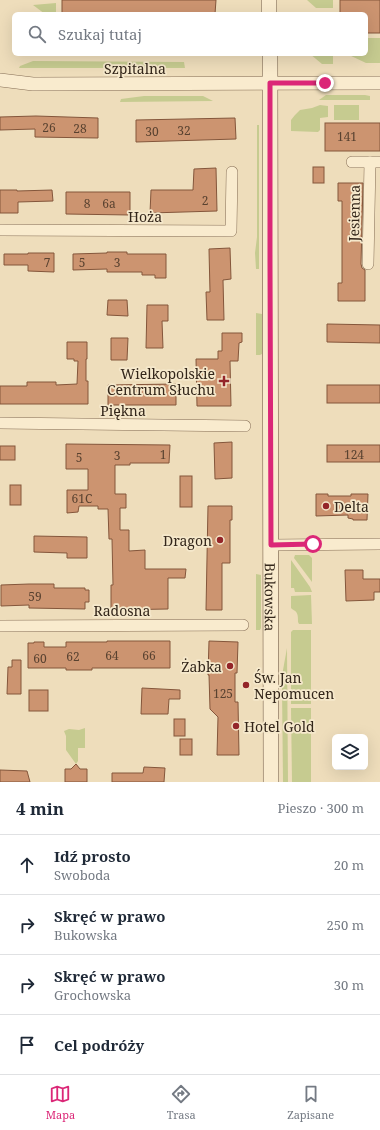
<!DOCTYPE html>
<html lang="pl">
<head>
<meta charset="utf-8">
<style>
	:root { --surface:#fff; --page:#f6f6f7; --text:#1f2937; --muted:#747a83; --line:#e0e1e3; --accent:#db2777 }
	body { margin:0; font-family:"Noto Serif",serif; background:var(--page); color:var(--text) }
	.controls { position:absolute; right:12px; bottom:12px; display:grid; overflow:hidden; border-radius:6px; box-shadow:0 4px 16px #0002 }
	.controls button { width:36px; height:36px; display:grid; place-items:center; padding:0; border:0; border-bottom:1px solid var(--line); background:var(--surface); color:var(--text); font:20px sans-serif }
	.stop { position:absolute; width:12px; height:12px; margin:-9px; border:3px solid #db2777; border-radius:50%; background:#fff }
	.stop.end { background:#db2777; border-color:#fff; box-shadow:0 1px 4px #0008 }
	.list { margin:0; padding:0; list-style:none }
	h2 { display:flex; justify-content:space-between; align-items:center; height:52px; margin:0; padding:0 16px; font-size:17px }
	h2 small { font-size:13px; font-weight:400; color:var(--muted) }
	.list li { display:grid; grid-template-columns:26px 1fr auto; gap:12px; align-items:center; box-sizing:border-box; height:60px; padding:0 16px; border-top:1px solid var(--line) }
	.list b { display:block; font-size:15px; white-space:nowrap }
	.list p { margin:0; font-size:13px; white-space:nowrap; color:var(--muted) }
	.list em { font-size:13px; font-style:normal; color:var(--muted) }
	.icon { flex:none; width:22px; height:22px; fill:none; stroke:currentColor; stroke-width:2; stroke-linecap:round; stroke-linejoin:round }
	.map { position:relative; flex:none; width:380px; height:782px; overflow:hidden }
	.search { position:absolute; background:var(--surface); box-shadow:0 4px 16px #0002; left:12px; right:12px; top:12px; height:44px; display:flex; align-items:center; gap:10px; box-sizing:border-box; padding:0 14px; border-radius:6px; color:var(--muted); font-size:15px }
	.sheet { height:292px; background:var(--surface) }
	nav { display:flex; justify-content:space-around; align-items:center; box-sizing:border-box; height:56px; border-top:1px solid var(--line); background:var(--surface); font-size:11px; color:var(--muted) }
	nav a { display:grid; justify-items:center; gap:2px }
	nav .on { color:var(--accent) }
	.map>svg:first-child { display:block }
	.green { fill:#c6cb90 }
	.building { fill:#cc9470; stroke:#84563b }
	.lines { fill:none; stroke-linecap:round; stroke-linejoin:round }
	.minor-casing { stroke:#856d55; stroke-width:12 }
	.tertiary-casing { stroke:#856d55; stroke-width:14 }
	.secondary-casing { stroke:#664e39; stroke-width:16 }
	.minor { stroke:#f9ebce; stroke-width:11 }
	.tertiary { stroke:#f9ebce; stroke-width:13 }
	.secondary { stroke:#f9ebce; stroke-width:15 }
	.route { stroke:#db2777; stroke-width:5 }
	.poi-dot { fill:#942529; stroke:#f5e8cb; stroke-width:1.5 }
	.labels { text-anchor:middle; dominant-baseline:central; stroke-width:3.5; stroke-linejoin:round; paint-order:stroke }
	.number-label { font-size:12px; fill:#594230 }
	.street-label { font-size:14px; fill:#33261a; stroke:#f5e8cb }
	.poi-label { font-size:14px; fill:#33261a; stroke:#f5e8cb; text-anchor:end }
</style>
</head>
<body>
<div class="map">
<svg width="380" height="782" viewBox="0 0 380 782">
	<rect width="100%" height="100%" fill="#edb"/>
	<g class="green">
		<polygon points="307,0 333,0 333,8 316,8"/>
		<polygon points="56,3 56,14 45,14 33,5"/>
		<polygon points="366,38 380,38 380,63 366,63 347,54 366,54"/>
		<polygon points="310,54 333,54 333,64 322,64"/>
		<polygon points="33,61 184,62 185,68 19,68 20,66"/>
		<polygon points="326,95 365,95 370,96 370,100 319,100"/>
		<polygon points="144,96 203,96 213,101 120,102 121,99"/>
		<polygon points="320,105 328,106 328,117 320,118 320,130 318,132 291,131 291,120 295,115 300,110 312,108"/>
		<polygon points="359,105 359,120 334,120 334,105"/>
		<polygon points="257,125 259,125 259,269 256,269 255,253 257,237"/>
		<polygon points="256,313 262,314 262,354 260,355 256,355"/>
		<polygon points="295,555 309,555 312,558 312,582 294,558"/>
		<polygon points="291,560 310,587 312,592 295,592 294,588 291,588"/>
		<polygon points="256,574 261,575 261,628 260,630 256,630"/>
		<path d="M311,595L312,624H299L298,622C298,615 298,612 292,609L291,608V596Z"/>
		<polygon points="293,630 311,630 311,704 291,704 291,632"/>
		<polygon points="287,648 288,782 283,782 282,687 283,670"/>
		<polygon points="291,708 311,708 311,782 292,782"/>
		<polygon points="85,728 85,748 78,748 78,761 76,764 66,750 66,736 64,731 69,729 79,730"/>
	</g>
	<g class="building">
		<polygon points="62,0 216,0 215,14 62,14"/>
		<polygon points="340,0 380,0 380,33 366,33 366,14 340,14"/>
		<polygon points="36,116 98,118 98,138 35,137 35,129 0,130 0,117"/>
		<polygon points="235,118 236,139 136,142 136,120"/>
		<rect x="325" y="123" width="55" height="28"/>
		<rect x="313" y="167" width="11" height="16"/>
		<polygon points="216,168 217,211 150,213 151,190 193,190 194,169"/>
		<polygon points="338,183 363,183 361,264 362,268 365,270 365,301 338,301 338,283 342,283 342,201 338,201"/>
		<polygon points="0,190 17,190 17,191 52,190 53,201 18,202 18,213 0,213"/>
		<polygon points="66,192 130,192 130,215 66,214"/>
		<polygon points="230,248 231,279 223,280 224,320 207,320 206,292 210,292 209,249"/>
		<polygon points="107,252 127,252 127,254 166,254 166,278 155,278 155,275 142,275 142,272 107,272 107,269 73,270 73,254 107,253"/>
		<polygon points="28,253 54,253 54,272 28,271 28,265 4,265 4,254 28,254"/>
		<polygon points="108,300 127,300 128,316 107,315"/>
		<polygon points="147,305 168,305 168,321 162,321 163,348 146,348"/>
		<polygon points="327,324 380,325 380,343 327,342"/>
		<polygon points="222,333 242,333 242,342 239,343 238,361 230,361 231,406 197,406 196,359 218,359 218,351 222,351"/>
		<polygon points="111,338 128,338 127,360 111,360"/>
		<polygon points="67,342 87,342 87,359 86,359 86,381 88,381 88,404 0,404 0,386 27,386 27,382 56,382 56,385 77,384 78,361 74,361 74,359 67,359"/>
		<polygon points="176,384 176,405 108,405 108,385"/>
		<rect x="327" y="385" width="53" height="18"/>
		<polygon points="232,442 232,478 215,479 214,443"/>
		<polygon points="66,444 170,445 169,463 130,463 130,465 115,465 115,494 126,494 126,508 120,508 120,530 129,530 129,551 145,550 145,569 186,569 185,578 168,578 168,609 111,610 111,585 113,585 112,539 109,539 108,509 98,509 98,506 79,506 78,512 67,513 67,490 88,490 88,469 66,469"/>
		<rect x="327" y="445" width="53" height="17"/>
		<rect x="0" y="446" width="15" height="14"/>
		<rect x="180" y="476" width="12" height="31"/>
		<rect x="10" y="485" width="11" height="20"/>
		<polygon points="316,494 328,494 328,496 351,496 351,494 368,494 367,520 353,520 353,519 348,518 348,515 316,516"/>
		<polygon points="208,506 232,506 232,520 230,520 230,563 222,563 222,610 206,610"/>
		<polygon points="34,536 87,537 87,558 67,558 67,553 34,552"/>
		<polygon points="345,570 363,570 363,579 380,579 380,592 374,592 374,600 346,601"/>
		<polygon points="29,584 54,584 54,588 85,588 85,590 89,590 89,602 85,602 85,609 29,608 29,605 1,606 1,585"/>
		<polygon points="107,641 170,641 170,668 92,668 92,670 66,670 66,668 28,668 28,643 34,643 34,642 44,642 44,647 66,647 66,642 107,642"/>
		<polygon points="209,641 238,642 237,673 235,673 235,702 238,702 239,755 217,755 218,717 210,709 209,675 208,675"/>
		<polygon points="12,660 21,660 21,694 7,694 8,667 12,667"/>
		<polygon points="142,688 180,690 180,699 169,699 168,714 141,714"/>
		<rect x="29" y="690" width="19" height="21"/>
		<rect x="174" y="719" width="11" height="17"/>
		<rect x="180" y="739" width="12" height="16"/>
		<polygon points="76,764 80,769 87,769 87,782 65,782 65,769 71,769"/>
		<polygon points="144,767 165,768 164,782 112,782 112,773 143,773"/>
		<polygon points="0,770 27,771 30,782 0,782"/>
	</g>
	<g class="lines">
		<g class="minor-casing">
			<g id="minor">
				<polyline points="352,162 370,162"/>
				<polyline points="0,230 231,231 232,172"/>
				<polyline points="368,264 370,162 380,162"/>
				<polyline points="0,423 245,426"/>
				<polyline points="271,545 380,544"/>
				<polyline points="0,626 243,625"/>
			</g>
		</g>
		<g class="tertiary-casing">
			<polyline id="tertiary" points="0,80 33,84 380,83"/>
		</g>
		<g class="secondary-casing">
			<g id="secondary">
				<polyline points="269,0 269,14"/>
				<path id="s1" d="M270,54L271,782"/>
			</g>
		</g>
		<use href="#minor" class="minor"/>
		<use href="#tertiary" class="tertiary"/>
		<use href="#secondary" class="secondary"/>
	</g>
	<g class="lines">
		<polyline class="route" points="313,544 271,545 270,263 270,83 325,83"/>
	</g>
	<g class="poi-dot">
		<path d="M222 375h4v4h4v4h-4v4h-4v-4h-4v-4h4z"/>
		<circle cx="326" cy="506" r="4"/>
		<circle cx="220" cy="540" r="4"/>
		<circle cx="230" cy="666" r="4"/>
		<circle cx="246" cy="685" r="4"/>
		<circle cx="236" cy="726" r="4"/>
	</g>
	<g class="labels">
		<g class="number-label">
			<text x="49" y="127">26</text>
			<text x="80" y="128">28</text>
			<text x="184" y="130">32</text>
			<text x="152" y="131">30</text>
			<text x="347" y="136">141</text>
			<text x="205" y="200">2</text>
			<text x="87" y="203">8</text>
			<text x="109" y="203">6a</text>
			<text x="47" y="262">7</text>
			<text x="82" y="262">5</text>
			<text x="117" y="262">3</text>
			<text x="163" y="454">1</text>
			<text x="354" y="454">124</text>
			<text x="117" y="455">3</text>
			<text x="79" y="457">5</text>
			<text x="82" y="498">61C</text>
			<text x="35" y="596">59</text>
			<text x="112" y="655">64</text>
			<text x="149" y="655">66</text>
			<text x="73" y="656">62</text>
			<text x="40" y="658">60</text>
			<text x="223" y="693">125</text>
		</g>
		<g class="street-label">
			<text x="135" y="68">Szpitalna</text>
			<text transform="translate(354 213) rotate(-89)">Jesienna</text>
			<text x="145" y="216">Hoża</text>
			<text x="123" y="410">Piękna</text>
			<text stroke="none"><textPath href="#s1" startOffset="543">Bukowska</textPath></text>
			<text x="122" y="610">Radosna</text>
		</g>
		<g class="poi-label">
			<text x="215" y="373">Wielkopolskie<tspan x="215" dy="16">Centrum Słuchu</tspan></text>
			<text x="334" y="506" text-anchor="start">Delta</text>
			<text x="212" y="540">Dragon</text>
			<text x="222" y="666">Żabka</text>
			<text x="254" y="677" text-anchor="start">Św. Jan<tspan x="254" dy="16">Nepomucen</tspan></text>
			<text x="244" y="726" text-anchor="start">Hotel Gold</text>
		</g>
	</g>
</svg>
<div class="controls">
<button><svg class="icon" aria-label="layers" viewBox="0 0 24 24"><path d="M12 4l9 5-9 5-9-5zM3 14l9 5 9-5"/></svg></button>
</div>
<div class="stop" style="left:313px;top:544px"></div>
<div class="stop end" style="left:325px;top:83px"></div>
<div class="search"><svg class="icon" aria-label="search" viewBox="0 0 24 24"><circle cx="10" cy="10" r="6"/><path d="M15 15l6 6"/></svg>Szukaj tutaj</div>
</div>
<section class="sheet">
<h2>4 min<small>Pieszo · 300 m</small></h2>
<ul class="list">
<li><svg class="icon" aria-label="ahead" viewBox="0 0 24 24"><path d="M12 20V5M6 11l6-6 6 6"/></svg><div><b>Idź prosto</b><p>Swoboda</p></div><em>20 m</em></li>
<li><svg class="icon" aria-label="right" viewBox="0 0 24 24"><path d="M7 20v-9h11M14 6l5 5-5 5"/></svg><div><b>Skręć w prawo</b><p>Bukowska</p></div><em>250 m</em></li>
<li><svg class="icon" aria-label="right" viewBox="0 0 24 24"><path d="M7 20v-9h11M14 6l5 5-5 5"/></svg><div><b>Skręć w prawo</b><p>Grochowska</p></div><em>30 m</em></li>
<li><svg class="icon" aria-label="arrive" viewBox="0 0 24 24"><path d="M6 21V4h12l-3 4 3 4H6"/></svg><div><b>Cel podróży</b></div></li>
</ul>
</section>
<nav>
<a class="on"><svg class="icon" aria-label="map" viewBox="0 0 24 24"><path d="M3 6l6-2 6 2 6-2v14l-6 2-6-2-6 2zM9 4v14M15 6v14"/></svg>Mapa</a>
<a><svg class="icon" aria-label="directions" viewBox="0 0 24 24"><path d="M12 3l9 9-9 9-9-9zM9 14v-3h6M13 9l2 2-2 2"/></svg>Trasa</a>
<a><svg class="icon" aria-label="saved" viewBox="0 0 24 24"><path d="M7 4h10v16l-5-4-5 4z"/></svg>Zapisane</a>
</nav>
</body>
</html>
